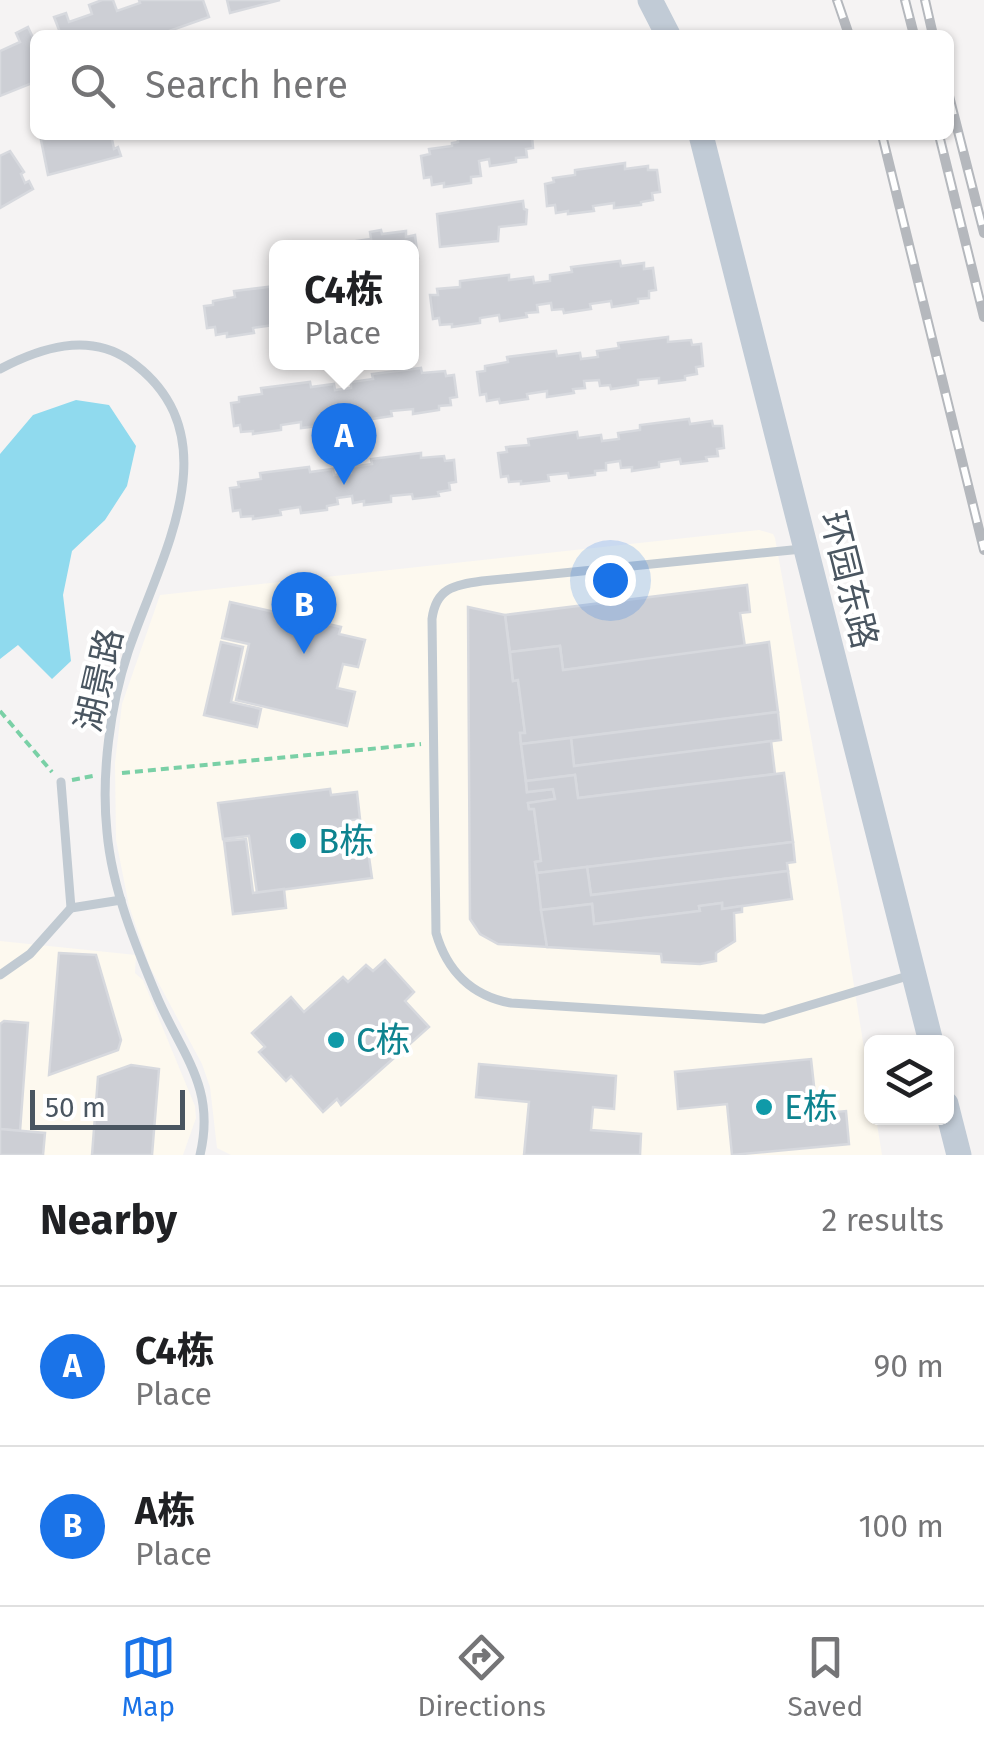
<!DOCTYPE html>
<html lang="en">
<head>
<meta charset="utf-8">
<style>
	:root { --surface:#fff; --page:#f6f6f6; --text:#202124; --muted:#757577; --line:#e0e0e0; --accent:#1a73e8 }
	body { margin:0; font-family:"Fira Sans","Noto Sans SC",sans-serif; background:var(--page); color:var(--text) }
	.controls { position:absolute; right:30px; bottom:30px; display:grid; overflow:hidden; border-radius:15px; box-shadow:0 2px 8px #0004 }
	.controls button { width:90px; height:90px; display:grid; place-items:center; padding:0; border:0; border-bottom:2px solid var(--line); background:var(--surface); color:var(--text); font:50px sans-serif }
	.scale { position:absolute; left:30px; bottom:25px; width:155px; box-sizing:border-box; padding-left:10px; border:5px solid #4a5661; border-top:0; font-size:28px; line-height:35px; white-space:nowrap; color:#4a5661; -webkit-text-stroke:8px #fff; paint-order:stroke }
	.you { position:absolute; left:610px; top:580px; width:35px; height:35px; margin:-25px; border:8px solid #fff; border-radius:50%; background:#1a73e8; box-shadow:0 0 0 15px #1a73e833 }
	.badge { display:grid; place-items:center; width:65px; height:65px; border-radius:50%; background:var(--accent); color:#fff; font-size:32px; font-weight:700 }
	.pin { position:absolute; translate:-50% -82px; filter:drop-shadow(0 2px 5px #0008) }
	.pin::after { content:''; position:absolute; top:52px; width:35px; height:30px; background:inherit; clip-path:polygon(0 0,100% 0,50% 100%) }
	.popup { position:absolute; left:269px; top:240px; width:150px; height:130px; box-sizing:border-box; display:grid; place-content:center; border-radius:15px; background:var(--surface); filter:drop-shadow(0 2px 8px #0005); font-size:32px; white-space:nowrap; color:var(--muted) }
	.popup b { font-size:38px; color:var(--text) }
	.popup::after { content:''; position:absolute; left:50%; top:100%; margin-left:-20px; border:20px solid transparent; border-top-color:var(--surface) }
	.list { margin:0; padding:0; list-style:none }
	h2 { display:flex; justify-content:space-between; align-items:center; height:130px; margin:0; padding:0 40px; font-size:42px }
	h2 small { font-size:32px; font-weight:400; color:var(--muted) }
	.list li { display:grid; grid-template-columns:65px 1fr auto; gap:30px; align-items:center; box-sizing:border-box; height:160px; padding:0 40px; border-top:2px solid var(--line) }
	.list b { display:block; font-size:38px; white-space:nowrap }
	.list p { margin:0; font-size:32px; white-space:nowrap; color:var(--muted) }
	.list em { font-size:32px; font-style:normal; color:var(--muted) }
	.icon { flex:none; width:55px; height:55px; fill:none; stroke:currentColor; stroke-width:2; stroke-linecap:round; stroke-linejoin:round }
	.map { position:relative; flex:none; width:984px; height:1155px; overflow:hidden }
	.search { position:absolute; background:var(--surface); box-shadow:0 2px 8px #0004; left:30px; right:30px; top:30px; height:110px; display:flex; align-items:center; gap:25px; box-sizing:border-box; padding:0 35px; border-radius:15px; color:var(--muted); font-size:38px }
	.sheet { height:450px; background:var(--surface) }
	nav { display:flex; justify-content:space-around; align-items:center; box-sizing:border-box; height:140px; border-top:2px solid var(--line); background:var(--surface); font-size:28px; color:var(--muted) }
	nav a { display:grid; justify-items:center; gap:5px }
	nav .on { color:var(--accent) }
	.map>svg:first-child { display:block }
	.commercial { fill:#fdf9ef }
	.water { fill:#90daee }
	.building { fill:#cdcfd5; stroke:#d7d9de; stroke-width:2.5 }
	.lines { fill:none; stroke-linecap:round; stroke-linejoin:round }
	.path { stroke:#7ad0a6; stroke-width:4; stroke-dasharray:8 5; stroke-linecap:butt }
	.lane { stroke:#c1cad2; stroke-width:9 }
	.secondary { stroke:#c1cbd6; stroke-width:25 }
	.rail-casing { stroke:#b5b8bd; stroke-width:10 }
	.rail { stroke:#fff; stroke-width:6; stroke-dasharray:19; stroke-linecap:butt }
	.culture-dot { fill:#0f9aa8; stroke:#fff; stroke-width:4 }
	.labels { text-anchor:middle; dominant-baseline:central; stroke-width:8; stroke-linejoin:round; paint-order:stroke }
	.street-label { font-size:35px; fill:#4a5661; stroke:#fff }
	.culture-label { font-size:35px; fill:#0d838f; stroke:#fff; text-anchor:start }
</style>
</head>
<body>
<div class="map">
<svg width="984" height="1155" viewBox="0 0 984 1155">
	<rect width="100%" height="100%" fill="#f5f3f3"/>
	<g class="commercial">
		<polygon points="759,530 773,534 775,538 840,898 871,1092 872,1118 876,1118 882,1155 231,1155 217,1148 210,1087 202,1064 150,967 129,906 116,840 115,763 122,704 160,595"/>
		<polygon points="0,941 136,955 135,973 143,980 195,1106 196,1118 183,1155 0,1155"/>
	</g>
	<polygon class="water" points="76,400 109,405 136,446 127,486 105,520 72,551 63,595 71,661 52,679 18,645 0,659 0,454 33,415"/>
	<g class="building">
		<polygon points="102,0 113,0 117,11 140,3 139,0 203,0 209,17 158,35 61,35 54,17 66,13 69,22 92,14 89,5"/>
		<polygon points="227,0 280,0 230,13"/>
		<polygon points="28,27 35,42 35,82 0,96 0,51 20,42 16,33"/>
		<polygon points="40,135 115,135 112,139 114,149 118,147 121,156 48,175"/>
		<polygon points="457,135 532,135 533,148 526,149 527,157 516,158 516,162 490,166 489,159 479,161 481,176 471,177 471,183 444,187 444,183 432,185 431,177 424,178 421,156 430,154 429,149 452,146 452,143 458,142"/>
		<polygon points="10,151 24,172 21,174 25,183 29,181 33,189 0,208 0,156"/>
		<polygon points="625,163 625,169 648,166 648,170 657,170 660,192 652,193 653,200 641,202 641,205 614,208 614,203 593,206 594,211 568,214 568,211 556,213 555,205 547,206 545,184 554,182 553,178 575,175 575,170"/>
		<polygon points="523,201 524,209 527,210 526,224 499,227 498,241 440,247 437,214"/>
		<polygon points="381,230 382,234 406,231 406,237 415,235 418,258 412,258 412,248 341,248 341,243 371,239 370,232"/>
		<polygon points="620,261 621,266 644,263 644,269 653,268 656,290 649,291 649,298 638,299 638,303 612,307 611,301 590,304 591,309 564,313 563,309 552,310 551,303 537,305 538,312 526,313 527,317 500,321 499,315 480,318 480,323 452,327 452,324 440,325 439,318 433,319 430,295 438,295 437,289 460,287 460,281 509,275 509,280 533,277 534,283 550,281 550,275 572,272 571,267"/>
		<polygon points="276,286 276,331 274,325 253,328 254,333 227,337 227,333 216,335 215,327 207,328 204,306 213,305 213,301 235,297 234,291"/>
		<polygon points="668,337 668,342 691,340 692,345 701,344 703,366 696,367 697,374 685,376 685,380 659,383 659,378 638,380 638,385 611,389 610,385 600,386 599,380 584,381 585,388 573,389 574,393 547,397 547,391 527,394 528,399 500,403 499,399 487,401 486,394 480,395 477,372 485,371 485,366 508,362 507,357 556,351 557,356 580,353 581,359 598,357 597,351 619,348 618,343"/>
		<polygon points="421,368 422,373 445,371 446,376 454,375 457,397 450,398 451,405 439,406 439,410 413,414 413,409 391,411 392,416 365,420 364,416 354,417 353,411 338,412 339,419 327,421 328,425 301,428 301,422 281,425 281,430 253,434 253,431 241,432 240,425 234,426 231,403 239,402 239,397 262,394 261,388 310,382 311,387 334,384 335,390 351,388 351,382 373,379 372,374"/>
		<polygon points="689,419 690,424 712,421 713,426 722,426 724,448 717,449 718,456 706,457 707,461 681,464 680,459 659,462 659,467 632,471 632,467 621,468 620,461 606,463 606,470 595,471 595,475 569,478 568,473 548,475 549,481 521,484 521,481 509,482 508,476 501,477 498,453 507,452 506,447 529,445 528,439 577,432 578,438 601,435 602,441 619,439 618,433 640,430 640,425"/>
		<polygon points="421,453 421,458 444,456 445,461 454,460 456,482 449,483 450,490 438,492 439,496 413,499 412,494 391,496 391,502 364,505 364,501 353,503 352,496 337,498 338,504 327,506 327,510 301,513 300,507 280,510 281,515 253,519 253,516 241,517 240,510 233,511 230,488 239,487 238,482 261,479 260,473 309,467 310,472 333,469 334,475 351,473 350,467 372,464 371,459"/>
		<polygon points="747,585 750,612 740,613 745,647 563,670 560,646 510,652 505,615"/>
		<polygon points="230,602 341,627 339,634 365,640 358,667 343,664 337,688 355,692 347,726 236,700 249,644 222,638"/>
		<polygon points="468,607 505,615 513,681 518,680 525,733 520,733 527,792 553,789 555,799 528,803 529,809 534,809 541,861 535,862 547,947 498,944 480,934 470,919"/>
		<polygon points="221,642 243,647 231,702 261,709 257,727 204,715"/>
		<polygon points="769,642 778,712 521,744 520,733 525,733 518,680 513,681 510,652 560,646 563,670"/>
		<polygon points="778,712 781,740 574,766 571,738"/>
		<polygon points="571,738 574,766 771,741 775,774 578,798 575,775 526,781 521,744"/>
		<polygon points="784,773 793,842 537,873 535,862 541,861 534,809 529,809 528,803 555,799 553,789 527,792 526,781 575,775 578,798"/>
		<polygon points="330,789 331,795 357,792 360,819 344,821 347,846 367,843 372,878 257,893 249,836 223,839 218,803"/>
		<polygon points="246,839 253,893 284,889 286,908 233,914 224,841"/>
		<polygon points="793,842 795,862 787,863 788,871 591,895 587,867"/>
		<polygon points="587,867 591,895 788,871 792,899 722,909 722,903 699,906 700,911 594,924 592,904 541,910 537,873"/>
		<polygon points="722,903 722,909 742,906 742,912 734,913 735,941 716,953 716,961 700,964 662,962 661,954 547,947 541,910 592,904 594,924 700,911 699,906"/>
		<polygon points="59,953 96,955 121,1040 118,1050 49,1075"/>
		<polygon points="385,960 414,992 405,1001 429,1027 341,1105 337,1099 323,1112 291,1076 286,1081 259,1052 265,1047 252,1033 291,997 304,1012 343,977 348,982 366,965 373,971"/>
		<polygon points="4,1021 28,1023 20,1131 0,1129 0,1024"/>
		<polygon points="811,1059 815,1095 800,1096 802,1115 846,1111 849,1144 732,1155 727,1104 678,1109 675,1072"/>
		<polygon points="479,1064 616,1076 614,1109 593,1107 591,1130 641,1134 640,1155 524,1155 529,1102 476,1097"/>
		<polygon points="131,1065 159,1069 152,1155 92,1155 98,1077"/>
		<polygon points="0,1129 45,1133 43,1155 0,1155"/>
	</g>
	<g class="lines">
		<g class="path">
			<polyline points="0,711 52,772"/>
			<polyline points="122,773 421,744"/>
			<polyline points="72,780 93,776"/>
		</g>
		<g class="lane">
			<path d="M0,369C40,348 88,332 129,360C236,435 159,559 128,652C110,706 101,775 107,832C112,889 136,947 158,999C183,1056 216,1088 200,1155"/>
			<path d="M802,549L482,581C454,585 436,588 432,619L436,933C447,971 472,996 511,1003L764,1019L911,975"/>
			<polyline points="71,908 121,900"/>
			<polyline points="0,975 30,954 71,908 61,782"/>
		</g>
		<g class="secondary">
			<polyline points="650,0 668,35"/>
			<polyline points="701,135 931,1042"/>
			<polyline points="946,1104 959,1155"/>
		</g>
		<g class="rail-casing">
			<g id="rail">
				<polyline points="837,0 849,35"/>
				<polyline points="905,0 914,35"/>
				<polyline points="925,0 933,35"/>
				<polyline points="949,96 984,233"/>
				<polyline points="882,135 984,550"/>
				<polyline points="939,135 984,317"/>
			</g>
		</g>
		<use href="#rail" class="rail"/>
	</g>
	<g class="culture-dot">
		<circle cx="298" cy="841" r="10"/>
		<circle cx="336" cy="1040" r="10"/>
		<circle cx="764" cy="1107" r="10"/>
	</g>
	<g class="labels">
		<g class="street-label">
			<text transform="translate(849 580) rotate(76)">环园东路</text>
			<text transform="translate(99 680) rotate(-77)">湖景路</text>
		</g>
		<g class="culture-label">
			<text x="318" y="841">B栋</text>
			<text x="356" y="1040">C栋</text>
			<text x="784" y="1107">E栋</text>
		</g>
	</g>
</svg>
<div class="controls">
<button><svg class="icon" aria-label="layers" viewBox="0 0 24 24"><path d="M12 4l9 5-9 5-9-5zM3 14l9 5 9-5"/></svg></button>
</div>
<div class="scale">50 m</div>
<div class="you"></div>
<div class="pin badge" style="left:344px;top:485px">A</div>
<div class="popup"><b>C4栋</b>Place</div>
<div class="pin badge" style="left:304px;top:654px">B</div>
<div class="search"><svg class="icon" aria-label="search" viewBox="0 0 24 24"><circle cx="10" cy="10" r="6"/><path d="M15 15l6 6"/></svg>Search here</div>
</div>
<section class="sheet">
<h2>Nearby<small>2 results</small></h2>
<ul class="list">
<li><span class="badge">A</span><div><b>C4栋</b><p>Place</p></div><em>90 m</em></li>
<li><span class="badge">B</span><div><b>A栋</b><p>Place</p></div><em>100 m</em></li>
</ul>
</section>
<nav>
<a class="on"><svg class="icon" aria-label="map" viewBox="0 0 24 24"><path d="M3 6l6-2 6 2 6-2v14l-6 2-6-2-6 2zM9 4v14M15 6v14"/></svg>Map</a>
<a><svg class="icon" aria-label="directions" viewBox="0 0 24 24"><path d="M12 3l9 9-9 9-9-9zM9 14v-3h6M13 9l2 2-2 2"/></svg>Directions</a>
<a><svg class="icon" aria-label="saved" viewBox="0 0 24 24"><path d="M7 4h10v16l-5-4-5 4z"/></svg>Saved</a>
</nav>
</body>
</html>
